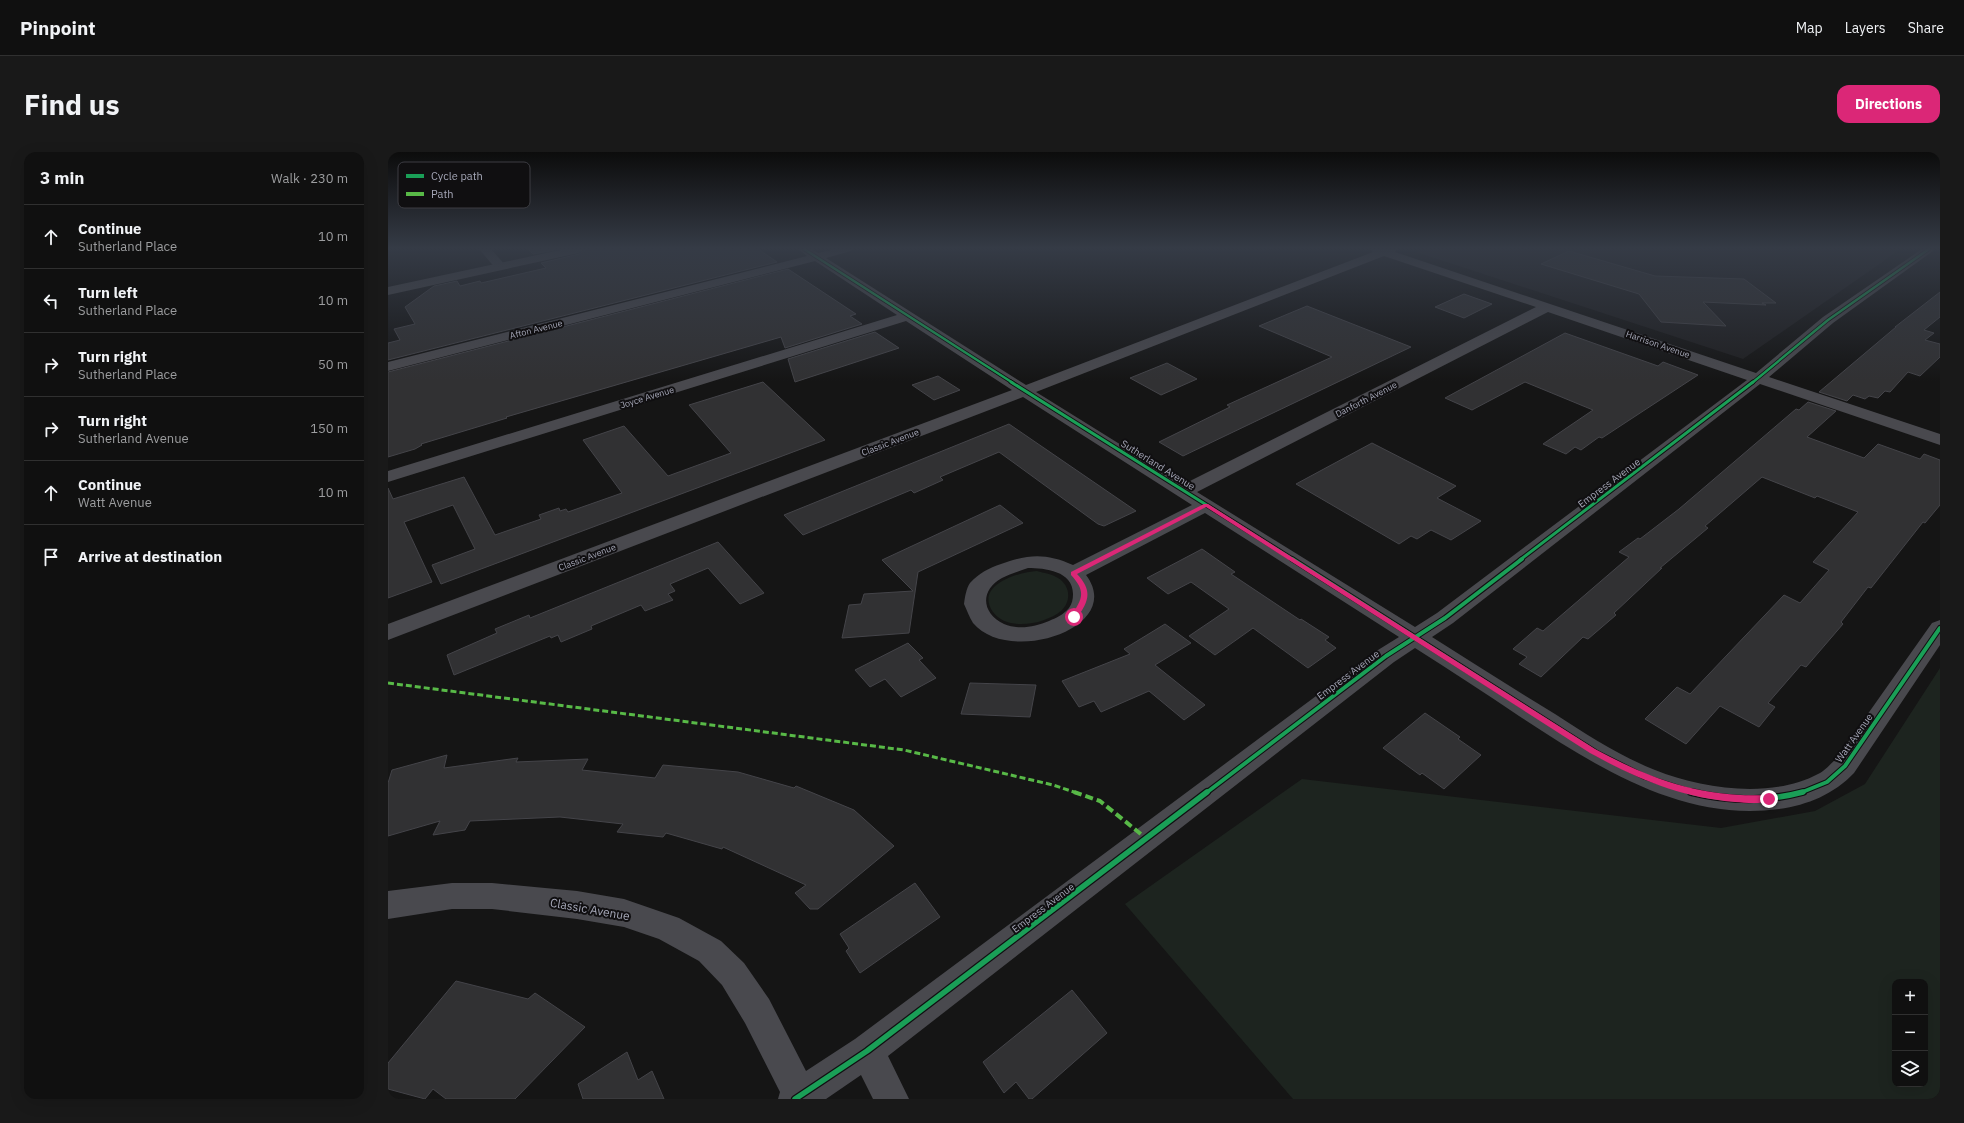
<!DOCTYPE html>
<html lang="en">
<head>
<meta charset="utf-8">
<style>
	:root { --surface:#101010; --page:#191919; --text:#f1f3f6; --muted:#9c9d9f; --line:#303030; --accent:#db2777 }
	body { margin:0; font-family:"IBM Plex Sans",sans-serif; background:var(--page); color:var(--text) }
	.controls { position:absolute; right:12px; bottom:12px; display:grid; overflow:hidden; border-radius:8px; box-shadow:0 4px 16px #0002 }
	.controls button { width:36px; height:36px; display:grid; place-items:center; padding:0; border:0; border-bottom:1px solid var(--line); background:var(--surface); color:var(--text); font:20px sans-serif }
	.stop { position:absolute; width:12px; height:12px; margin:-9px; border:3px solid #db2777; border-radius:50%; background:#fff }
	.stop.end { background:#db2777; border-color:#fff; box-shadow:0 1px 4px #0008 }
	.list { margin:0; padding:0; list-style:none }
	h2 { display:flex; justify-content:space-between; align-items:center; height:52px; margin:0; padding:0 16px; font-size:17px }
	h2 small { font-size:13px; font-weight:400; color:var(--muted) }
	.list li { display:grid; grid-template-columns:26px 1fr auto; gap:12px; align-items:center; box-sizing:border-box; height:64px; padding:0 16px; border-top:1px solid var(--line) }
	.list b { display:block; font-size:15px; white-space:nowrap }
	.list p { margin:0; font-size:13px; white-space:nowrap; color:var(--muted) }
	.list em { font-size:13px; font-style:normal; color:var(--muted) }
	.icon { flex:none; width:22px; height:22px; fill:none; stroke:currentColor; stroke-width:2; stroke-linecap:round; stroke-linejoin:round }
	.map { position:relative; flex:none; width:1552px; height:947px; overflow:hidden; border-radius:12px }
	header { display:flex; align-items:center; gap:24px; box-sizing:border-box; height:56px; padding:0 20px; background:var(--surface); border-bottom:1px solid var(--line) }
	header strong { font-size:19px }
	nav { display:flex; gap:22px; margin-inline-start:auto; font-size:14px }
	.intro { display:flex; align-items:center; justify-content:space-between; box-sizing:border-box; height:96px; padding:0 24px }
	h1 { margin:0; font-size:28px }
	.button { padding:10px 18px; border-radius:12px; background:var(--accent); color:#fff; font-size:14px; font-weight:700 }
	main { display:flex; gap:24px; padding:0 24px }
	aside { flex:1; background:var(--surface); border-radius:12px; box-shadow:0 4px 16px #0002 }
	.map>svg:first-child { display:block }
	.built { fill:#1f1f21 }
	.green { fill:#1d241f; fill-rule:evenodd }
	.building { fill:#313133; stroke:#444449 }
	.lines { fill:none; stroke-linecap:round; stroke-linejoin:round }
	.minor { fill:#49494e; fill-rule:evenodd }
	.secondary { fill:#48484c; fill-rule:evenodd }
	.quiet-far1 { stroke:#58b947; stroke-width:3; stroke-dasharray:6 3; stroke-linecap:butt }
	.quiet { stroke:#58b947; stroke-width:4; stroke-dasharray:8 4; stroke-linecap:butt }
	.cycleway-far3-casing { stroke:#100f11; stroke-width:4 }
	.cycleway-far2-casing { stroke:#100f11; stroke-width:5 }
	.cycleway-far1-casing { stroke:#100f11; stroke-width:6 }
	.cycleway-casing { stroke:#100f11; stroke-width:8 }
	.cycleway-far3 { stroke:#1a9f57; stroke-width:2.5 }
	.cycleway-far2 { stroke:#1a9f57; stroke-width:3 }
	.cycleway-far1 { stroke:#1a9f57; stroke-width:4 }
	.cycleway { stroke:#1a9f57; stroke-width:5.5 }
	.route { fill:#db2777 }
	.labels { text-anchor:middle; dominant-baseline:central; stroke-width:4; stroke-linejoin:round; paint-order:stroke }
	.far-street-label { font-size:9px; fill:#a5a7b7; stroke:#100f11 }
	.street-label { font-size:10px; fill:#a5a7b7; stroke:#100f11 }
	.near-street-label { font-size:12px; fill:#a5a7b7; stroke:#100f11 }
	.key { fill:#100f11; stroke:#3d3d43; stroke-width:1 }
	.key-label { font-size:11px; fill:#a5a7b7 }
</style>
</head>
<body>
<header>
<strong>Pinpoint</strong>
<nav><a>Map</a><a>Layers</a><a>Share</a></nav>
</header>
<div class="intro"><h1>Find us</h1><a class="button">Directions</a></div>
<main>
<aside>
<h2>3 min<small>Walk · 230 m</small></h2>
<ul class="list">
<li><svg class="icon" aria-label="ahead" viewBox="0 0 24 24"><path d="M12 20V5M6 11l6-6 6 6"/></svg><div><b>Continue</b><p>Sutherland Place</p></div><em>10 m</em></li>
<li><svg class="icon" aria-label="left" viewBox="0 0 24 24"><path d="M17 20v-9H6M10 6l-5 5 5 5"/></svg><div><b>Turn left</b><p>Sutherland Place</p></div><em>10 m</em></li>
<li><svg class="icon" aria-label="right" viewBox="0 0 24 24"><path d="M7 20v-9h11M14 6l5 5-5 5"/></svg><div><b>Turn right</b><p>Sutherland Place</p></div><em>50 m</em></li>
<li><svg class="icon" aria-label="right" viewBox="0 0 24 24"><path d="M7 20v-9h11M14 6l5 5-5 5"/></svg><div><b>Turn right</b><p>Sutherland Avenue</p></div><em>150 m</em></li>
<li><svg class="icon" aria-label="ahead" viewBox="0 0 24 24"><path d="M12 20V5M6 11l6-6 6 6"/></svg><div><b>Continue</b><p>Watt Avenue</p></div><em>10 m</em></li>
<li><svg class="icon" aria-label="arrive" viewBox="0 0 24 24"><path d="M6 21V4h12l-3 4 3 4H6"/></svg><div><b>Arrive at destination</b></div></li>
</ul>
</aside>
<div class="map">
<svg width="1552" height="947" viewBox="0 0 1552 947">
	<rect width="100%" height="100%" fill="#151515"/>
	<polygon class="built" points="1036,97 1513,97 1355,207 1028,100"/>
	<g class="green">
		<path d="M649,419C656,421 664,422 670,426C682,433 684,449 673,459C657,472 620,480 605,460C586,433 631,420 649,419Z"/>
		<path d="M1552,516V947H905L737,752L914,627L1333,676L1427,659L1477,632ZM1507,830H1537V932H1507Z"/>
	</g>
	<g class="building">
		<polygon points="140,97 172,97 145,102"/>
		<polygon points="198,97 370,97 389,110 0,208 0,191 12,188 6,177 27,172 17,155 46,134 69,129 72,134 92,129 93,131 158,116 153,111 191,102"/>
		<polygon points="1181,99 1267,124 1356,127 1388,151 1374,151 1378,153 1315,150 1338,174 1273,170 1251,142 1153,112"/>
		<polygon points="400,117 468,162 462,164 474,172 397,196 393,185 118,265 119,266 33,292 34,293 27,297 0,305 0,220"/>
		<polygon points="1552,140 1552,165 1536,178 1546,181 1537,188 1552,192 1552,205 1532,224 1520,220 1502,240 1497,239 1490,246 1481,244 1477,247 1465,243 1459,249 1431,240 1508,175 1507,175"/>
		<polygon points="1076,142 1104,152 1076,166 1047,155"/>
		<polygon points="919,154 1023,195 795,304 771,290 842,255 839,253 944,205 871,174"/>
		<polygon points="487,180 511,196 407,230 400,207"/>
		<polygon points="1177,181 1270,214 1275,210 1310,223 1214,286 1211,285 1193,298 1187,295 1178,302 1155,292 1205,258 1137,230 1084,258 1057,246"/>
		<polygon points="779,211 809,227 773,243 742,226"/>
		<polygon points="550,224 572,238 546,248 524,233"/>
		<polygon points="375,230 437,288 53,432 44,413 87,397 65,353 16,370 44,430 0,446 0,336 5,347 76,325 107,383 153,367 151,363 171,356 172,359 178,357 180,360 234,341 195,288 236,274 280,324 343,301 301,253"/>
		<polygon points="1420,250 1448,259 1419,285 1476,306 1490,292 1532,307 1536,302 1552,308 1552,353 1537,371 1535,370 1483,436 1480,435 1453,470 1455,472 1418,515 1413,513 1380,551 1387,555 1371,575 1332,554 1298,592 1257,567 1289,535 1302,542 1396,443 1412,451 1441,418 1425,410 1470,360 1429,344 1427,346 1374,325 1317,374 1320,376 1272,416 1274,416 1226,461 1228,463 1200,487 1195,485 1153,525 1131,512 1139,505 1125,497 1149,476 1155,479 1241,405 1231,400 1250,386 1252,387 1291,357 1408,257 1411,258"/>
		<polygon points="621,272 748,359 716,374 710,372 611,300 552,325 555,328 526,341 523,338 415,383 396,363"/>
		<polygon points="984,291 1068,334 1049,346 1093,369 1063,388 1043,378 1029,387 1023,384 1011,392 908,332"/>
		<polygon points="612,353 635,371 530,420 521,481 454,486 461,453 473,452 476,442 525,439 494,408"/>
		<polygon points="330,390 376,441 352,452 320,416 282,432 287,439 280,442 285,448 257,459 253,453 203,474 204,477 173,490 170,483 163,486 162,484 66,523 59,503 109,481 107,477 141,463 142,466"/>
		<polygon points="814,397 847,420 843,422 912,468 913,467 941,485 937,488 948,496 920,516 865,476 827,503 801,484 841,457 803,430 780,442 759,426"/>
		<polygon points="777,472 803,491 767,513 817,553 796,568 761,539 713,560 706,549 691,555 674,529 742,502 736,497"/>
		<polygon points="520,491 535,506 531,508 548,526 513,545 497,527 482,535 467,518"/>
		<polygon points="582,531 648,533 642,565 573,562"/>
		<polygon points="1037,561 1072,585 1070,587 1093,603 1056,637 1034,621 1032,623 995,596"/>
		<polygon points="59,603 56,616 130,606 128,610 200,607 194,618 267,626 275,613 350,620 406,636 408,634 466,658 506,694 430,757 422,757 407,741 418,733 335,695 334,697 278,681 275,685 229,680 235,672 172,665 82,669 77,678 45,683 52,669 0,684 0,631 4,618"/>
		<polygon points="527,731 552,765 472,821 458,799 461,796 452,782"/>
		<polygon points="68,829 140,847 147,841 197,875 127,947 58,947 45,937 37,947 0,937 0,911"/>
		<polygon points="684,838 719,881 644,947 641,947 628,930 616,941 595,910"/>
		<polygon points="239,900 250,928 264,919 276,947 195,947 190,932"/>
	</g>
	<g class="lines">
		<g class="minor">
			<polygon points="91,97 103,97 118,114 116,117 108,117"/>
			<path d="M410,97H423L430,101L447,97H465L463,99L438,106L638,233L985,100L982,97H1009L1007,100L1368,221L1435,165L1534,97H1547L1545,99L1445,171L1381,225L1552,282V293L1372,232L1065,471L1044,485C1085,511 1126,537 1167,562C1199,583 1232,604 1267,618C1314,637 1384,647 1430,622C1437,619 1442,612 1448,607L1544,471L1552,468V493L1466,621C1446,642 1420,653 1391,657C1294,670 1209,615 1131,564C1097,541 1062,518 1027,496L1006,510L500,904L521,947H485L473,923L438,947H390L392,940L357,871L334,833L311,809L271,787L236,775L189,767L104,757H64L0,767V739L64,731H104L189,739L236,747L291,766L333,789L356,811L381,847L418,919L467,887L990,498L1011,485L817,361L698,423C738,476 621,514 585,471C581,465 579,458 576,452C577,445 578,437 582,431C591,421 601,416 613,412C641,402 658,401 685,413L804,353L635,245L0,488V472L624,238L518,169L0,330V319L509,163L427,109L0,219V210L419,104ZM996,104L1148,155L796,332L648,240ZM1160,160L1359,228L1049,461L1027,475L809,340ZM640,416C657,416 685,419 685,442C685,447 684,452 681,456C675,463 668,466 661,469C647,475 630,478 616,472C593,461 592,438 614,426C622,422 632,419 640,416Z"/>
		</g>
		<polygon class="secondary" points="177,97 197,97 191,101 0,143 0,135"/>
		<polyline class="quiet-far1" points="0,531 516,598 665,633 689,641"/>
		<polyline class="quiet" points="686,640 712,649 759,687"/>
		<g class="cycleway-far3-casing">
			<g id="cycleway-far3">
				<polyline points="416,97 625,231"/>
				<polyline points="1364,231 1440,168 1541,97"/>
			</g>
		</g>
		<g class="cycleway-far2-casing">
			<g id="cycleway-far2">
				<polyline points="623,230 906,408"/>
				<polyline points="1132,408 1365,230"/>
			</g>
		</g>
		<g class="cycleway-far1-casing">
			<g id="cycleway-far1">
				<polyline points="904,407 1209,601 1257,625 1307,641"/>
				<polyline points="818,641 998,504 1057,466 1134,407"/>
				<polyline points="1412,641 1439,630 1457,614 1552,476"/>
			</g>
		</g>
		<g class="cycleway-casing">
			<g id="cycleway">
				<path d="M1303,640C1340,649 1378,650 1415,640"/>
				<polyline points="407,947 479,899 819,640"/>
			</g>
		</g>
		<use href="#cycleway-far3" class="cycleway-far3"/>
		<use href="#cycleway-far2" class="cycleway-far2"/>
		<use href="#cycleway-far1" class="cycleway-far1"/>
		<use href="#cycleway" class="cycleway"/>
	</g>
	<linearGradient id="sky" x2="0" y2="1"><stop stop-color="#0c0c0c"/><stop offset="0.42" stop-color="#353b46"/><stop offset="1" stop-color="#353b46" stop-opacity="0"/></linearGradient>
	<rect width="1552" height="229" fill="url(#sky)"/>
	<path class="route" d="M816,352H820L1207,597C1264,628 1314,646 1381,643L1383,644V649C1373,652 1358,651 1347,650C1294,646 1247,626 1202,601L818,355L689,422C705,439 701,449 688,467H683L682,465C694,448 699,440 683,423V420Z"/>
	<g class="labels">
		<g class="far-street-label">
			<text transform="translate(148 177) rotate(-14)">Afton Avenue</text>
			<text transform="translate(1270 192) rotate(19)">Harrison Avenue</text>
			<text transform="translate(259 245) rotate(-17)">Joyce Avenue</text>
			<text transform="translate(978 247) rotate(-27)">Danforth Avenue</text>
			<text transform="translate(502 290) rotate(-21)">Classic Avenue</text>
			<text transform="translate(199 405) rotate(-21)">Classic Avenue</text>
		</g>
		<g class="street-label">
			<text transform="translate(770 313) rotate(32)">Sutherland Avenue</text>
			<text transform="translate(1221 331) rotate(-37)">Empress Avenue</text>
			<text transform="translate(960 523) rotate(-37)">Empress Avenue</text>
			<text transform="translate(1466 586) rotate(-55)">Watt Avenue</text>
			<text transform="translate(655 756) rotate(-37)">Empress Avenue</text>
		</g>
		<g class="near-street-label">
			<text transform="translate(202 757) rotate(10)">Classic Avenue</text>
		</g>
	</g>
	<rect x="10" y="10" width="132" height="46" rx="6" class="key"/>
	<rect x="18" y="22" width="18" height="4" fill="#1a9f57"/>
	<rect x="18" y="40" width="18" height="4" fill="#58b947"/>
	<g class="key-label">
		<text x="43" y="28">Cycle path</text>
		<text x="43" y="46">Path</text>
	</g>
</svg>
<div class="controls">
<button>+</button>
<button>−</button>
<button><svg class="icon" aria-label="layers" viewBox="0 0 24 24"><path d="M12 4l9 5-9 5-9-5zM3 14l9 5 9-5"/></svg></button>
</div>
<div class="stop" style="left:686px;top:465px"></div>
<div class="stop end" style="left:1381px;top:647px"></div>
</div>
</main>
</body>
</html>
